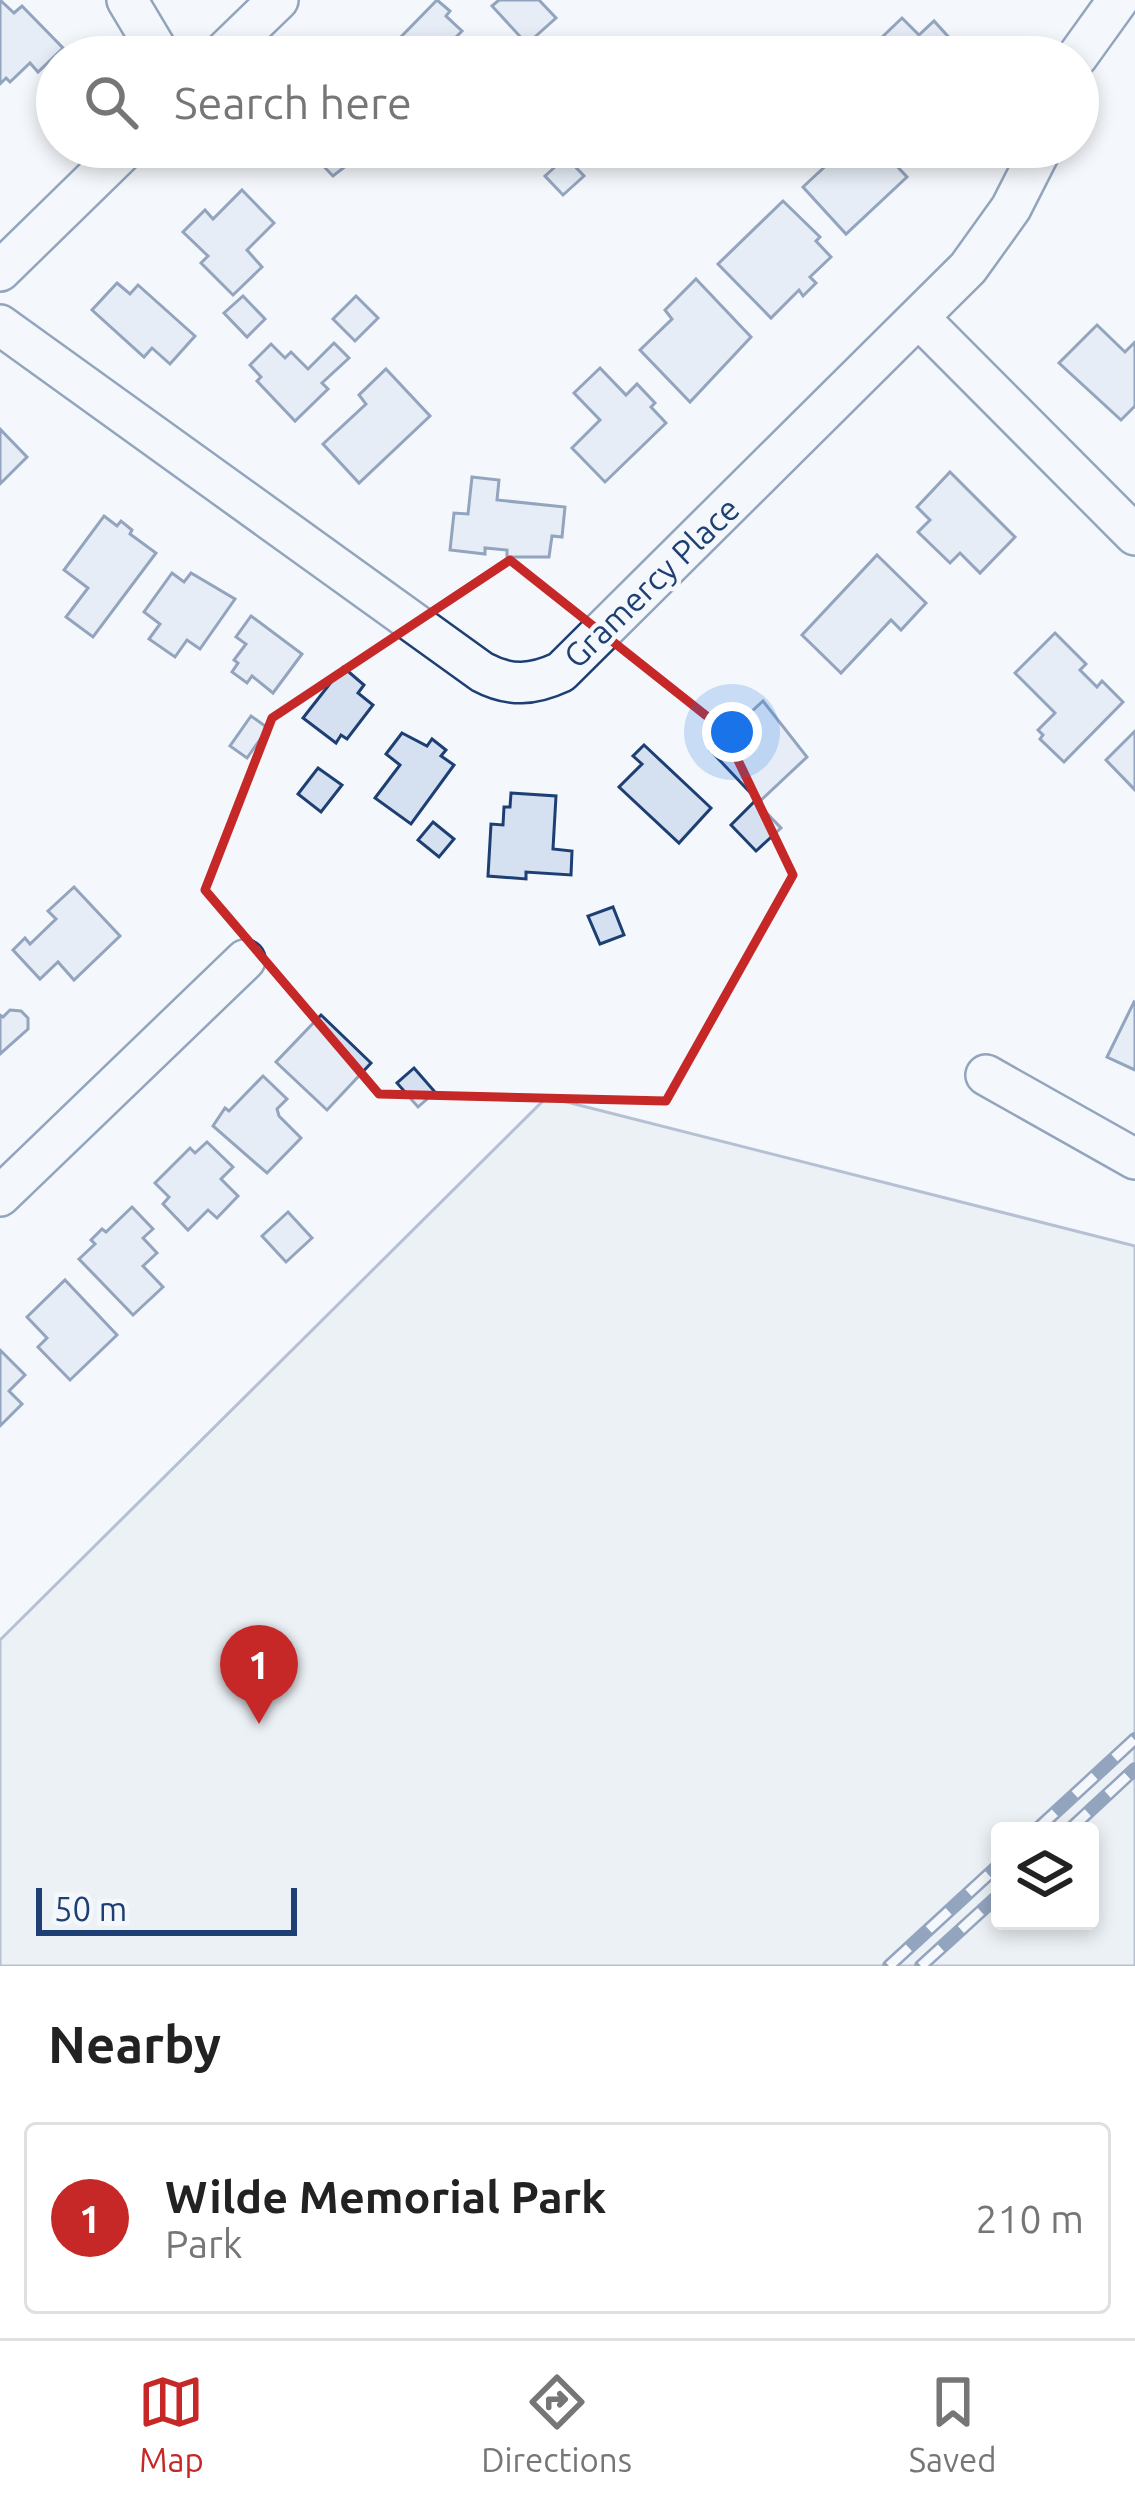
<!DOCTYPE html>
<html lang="en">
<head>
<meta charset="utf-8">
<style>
	:root { --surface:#fff; --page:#f6f6f6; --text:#222; --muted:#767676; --line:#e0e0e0; --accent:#c62828 }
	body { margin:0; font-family:Ubuntu,sans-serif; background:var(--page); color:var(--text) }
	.controls { position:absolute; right:36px; bottom:36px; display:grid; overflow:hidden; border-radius:12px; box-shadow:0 6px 18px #0003 }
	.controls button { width:108px; height:108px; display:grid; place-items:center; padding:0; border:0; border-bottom:3px solid var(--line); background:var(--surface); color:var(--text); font:60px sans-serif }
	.scale { position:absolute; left:36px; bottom:30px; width:261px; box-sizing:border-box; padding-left:12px; border:6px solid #1d3f73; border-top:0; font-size:33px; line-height:42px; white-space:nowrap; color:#1d3f73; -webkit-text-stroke:9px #f4f7fb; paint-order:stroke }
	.you { position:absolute; left:732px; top:732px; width:42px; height:42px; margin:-30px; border:9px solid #fff; border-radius:50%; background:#1a73e8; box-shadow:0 0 0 18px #1a73e833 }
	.badge { display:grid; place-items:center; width:78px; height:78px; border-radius:50%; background:var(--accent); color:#fff; font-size:39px; font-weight:700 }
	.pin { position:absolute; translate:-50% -99px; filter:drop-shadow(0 3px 6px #0008) }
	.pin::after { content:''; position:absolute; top:63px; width:42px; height:36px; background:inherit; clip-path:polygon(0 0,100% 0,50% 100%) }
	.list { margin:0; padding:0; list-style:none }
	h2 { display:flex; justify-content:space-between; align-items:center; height:156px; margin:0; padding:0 48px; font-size:51px }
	h2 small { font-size:39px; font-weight:400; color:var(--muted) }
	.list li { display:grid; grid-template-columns:78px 1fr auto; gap:36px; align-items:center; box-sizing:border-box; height:192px; margin:0 24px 24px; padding:0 24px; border:3px solid var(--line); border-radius:12px }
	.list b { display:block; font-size:45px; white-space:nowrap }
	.list p { margin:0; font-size:39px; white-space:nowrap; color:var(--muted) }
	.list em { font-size:39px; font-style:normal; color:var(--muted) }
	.icon { flex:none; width:66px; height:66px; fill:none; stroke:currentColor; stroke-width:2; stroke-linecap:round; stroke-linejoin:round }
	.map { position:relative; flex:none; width:1135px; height:1966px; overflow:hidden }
	.search { position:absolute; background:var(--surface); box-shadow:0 6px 18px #0003; left:36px; right:36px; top:36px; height:132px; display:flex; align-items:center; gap:30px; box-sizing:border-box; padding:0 42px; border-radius:66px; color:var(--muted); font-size:45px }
	.sheet { height:372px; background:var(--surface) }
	nav { display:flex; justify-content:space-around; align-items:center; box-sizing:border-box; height:168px; border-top:3px solid var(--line); background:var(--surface); font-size:33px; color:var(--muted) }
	nav a { display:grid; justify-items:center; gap:6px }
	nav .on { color:var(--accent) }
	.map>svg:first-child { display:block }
	.green { fill:#e3e9f0; stroke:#687fa3; stroke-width:3; fill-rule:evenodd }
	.building { fill:#d5e0f0; stroke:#1d3f73; stroke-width:3 }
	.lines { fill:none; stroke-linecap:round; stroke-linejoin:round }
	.minor-casing { stroke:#1d3f73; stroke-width:44 }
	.minor { stroke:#f4f7fb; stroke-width:39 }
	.rail-casing { stroke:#1d3f73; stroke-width:14 }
	.rail { stroke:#f4f7fb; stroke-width:9; stroke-dasharray:27; stroke-linecap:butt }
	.marked { fill:none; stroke:#c62828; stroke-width:9; stroke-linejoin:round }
	.labels { text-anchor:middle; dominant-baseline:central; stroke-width:9; stroke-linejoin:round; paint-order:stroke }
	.street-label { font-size:33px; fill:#1d3f73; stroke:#f4f7fb }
</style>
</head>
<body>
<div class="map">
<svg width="1135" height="1966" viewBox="0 0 1135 1966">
	<rect width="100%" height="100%" fill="#f4f7fb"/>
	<path class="green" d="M547,1097L1135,1246V1966H0V1640ZM1000,1831H1090V1921H1000Z"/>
	<g class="building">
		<polygon points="0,0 14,13 22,6 63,48 38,72 30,63 10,82 6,78 0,84"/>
		<polygon points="437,0 450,11 446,16 462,31 436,57 412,57 396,42"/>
		<polygon points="499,0 539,0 556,18 527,44 492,6"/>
		<polygon points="902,18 919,35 934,21 954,43 947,50 953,57 892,57 877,42"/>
		<polygon points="305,147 370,147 333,176"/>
		<polygon points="846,147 879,147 907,177 846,234 803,187"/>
		<polygon points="566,157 584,176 563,195 545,176"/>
		<polygon points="242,190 274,223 247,250 262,267 233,295 201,263 208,256 183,232 205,210 213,219"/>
		<polygon points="783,201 820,237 816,241 831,257 810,277 816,283 803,296 799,290 771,318 718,264"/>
		<polygon points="696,279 751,337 690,402 640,350 672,319 665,310"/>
		<polygon points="117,283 130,294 138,285 195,336 170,364 152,348 144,357 92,310"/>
		<polygon points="243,296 265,319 247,337 224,313"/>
		<polygon points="356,296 378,318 355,341 333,319"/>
		<polygon points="1097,325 1125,352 1135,342 1135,406 1121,420 1059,363"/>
		<polygon points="334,343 349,358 322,383 328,389 295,421 257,381 261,377 250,365 271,344 285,358 291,352 308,369"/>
		<polygon points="600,368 626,395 637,384 655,403 651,407 666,423 605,482 572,448 600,420 574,393"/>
		<polygon points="386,369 430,416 359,483 323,444 366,404 359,395"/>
		<polygon points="0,429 27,457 0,484"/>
		<polygon points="950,472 1015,537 980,573 960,553 950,563 918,532 930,520 917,507"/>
		<polygon points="472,477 499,480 497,500 565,507 562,537 552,536 549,557 507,557 507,550 485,548 485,554 450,550 454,513 468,514"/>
		<polygon points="104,516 117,526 121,521 132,530 130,534 156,553 93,637 66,617 88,588 64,570"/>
		<polygon points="877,555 926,603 901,630 891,620 841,673 802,635"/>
		<polygon points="172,573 184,582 191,573 235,599 200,649 187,640 175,657 149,639 160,624 144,612"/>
		<polygon points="251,616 302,654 273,693 252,676 247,683 232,672 238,663 234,660 246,644 236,637"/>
		<polygon points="1055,633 1086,664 1080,670 1097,687 1102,681 1123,702 1064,762 1040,739 1043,735 1038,730 1055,713 1015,673"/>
		<polygon points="343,667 364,685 358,693 373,705 347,739 341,735 336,743 303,718"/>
		<polygon points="763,701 807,757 759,802 710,750"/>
		<polygon points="251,716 268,728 247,758 230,746"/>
		<polygon points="1135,731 1135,790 1106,760"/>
		<polygon points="402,733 427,746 432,739 446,750 441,756 454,765 411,824 375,798 400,765 386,754"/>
		<polygon points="644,745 711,808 679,843 619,787 642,764 633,756"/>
		<polygon points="318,768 342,785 321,812 298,794"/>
		<polygon points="511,793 556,796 553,849 572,851 571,875 526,872 526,879 488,876 491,824 503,825 504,807 510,807"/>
		<polygon points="755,801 781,828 756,851 731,825"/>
		<polygon points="433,822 454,839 439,857 418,840"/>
		<polygon points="74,887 120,936 74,980 58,962 40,979 13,950 25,938 30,944 56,919 48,911"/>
		<polygon points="613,907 624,935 600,944 588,916"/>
		<polygon points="1134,1002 1135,1003 1135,1070 1107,1057"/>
		<polygon points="10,1010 21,1011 28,1018 28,1029 0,1054 0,1015 3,1017"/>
		<polygon points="321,1015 371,1063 327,1110 276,1062"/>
		<polygon points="414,1068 435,1092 418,1107 397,1083"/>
		<polygon points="263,1076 287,1099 277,1109 279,1116 301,1138 267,1173 213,1126 225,1108 229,1111"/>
		<polygon points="207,1142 233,1167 221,1179 238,1196 217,1218 208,1210 188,1230 163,1204 169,1197 155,1183 190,1148 195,1153"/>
		<polygon points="132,1207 153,1229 143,1238 157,1253 143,1266 163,1287 133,1315 79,1259 95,1244 91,1240 102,1229 106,1232"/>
		<polygon points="288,1212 312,1238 286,1262 262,1236"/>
		<polygon points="65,1280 117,1335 70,1380 38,1347 47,1338 27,1317"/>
		<polygon points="0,1350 25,1375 9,1391 22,1404 0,1426"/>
	</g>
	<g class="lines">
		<g class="minor-casing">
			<g id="minor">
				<polyline points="127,0 161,57"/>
				<polyline points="219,57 278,0"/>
				<polyline points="1077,57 1118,0"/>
				<polyline points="0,271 127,147"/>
				<polyline points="920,319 1135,535"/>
				<path d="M0,325L482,672C510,687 533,685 561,672L968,268L1011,208L1042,147"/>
				<polyline points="986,1075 1135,1159"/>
				<polyline points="0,1196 245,960"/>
			</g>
		</g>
		<use href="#minor" class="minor"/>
		<g class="rail-casing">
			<g id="rail">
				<polyline points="1035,1831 1135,1739"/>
				<polyline points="1068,1831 1135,1769"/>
				<polyline points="889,1966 1000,1864"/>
				<polyline points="921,1966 1000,1894"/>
			</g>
		</g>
		<use href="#rail" class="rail"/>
	</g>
	<path d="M0 0H1135V1966H0ZM510,560L723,729L793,875L666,1101L379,1094L205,890L272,718Z" fill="#f4f7fb" fill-opacity=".55" fill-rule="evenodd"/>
	<path class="marked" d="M510,560L723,729L793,875L666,1101L379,1094L205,890L272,718Z"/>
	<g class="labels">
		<g class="street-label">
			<text transform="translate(651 582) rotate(-44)">Gramercy Place</text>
		</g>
	</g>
</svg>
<div class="controls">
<button><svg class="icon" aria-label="layers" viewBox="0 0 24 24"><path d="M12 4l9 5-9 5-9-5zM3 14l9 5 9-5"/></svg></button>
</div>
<div class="scale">50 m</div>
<div class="you"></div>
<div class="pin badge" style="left:259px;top:1724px">1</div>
<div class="search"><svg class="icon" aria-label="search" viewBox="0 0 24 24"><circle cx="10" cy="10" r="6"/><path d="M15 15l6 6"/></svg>Search here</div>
</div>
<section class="sheet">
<h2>Nearby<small></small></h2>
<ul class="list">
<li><span class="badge">1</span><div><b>Wilde Memorial Park</b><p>Park</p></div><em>210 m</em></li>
</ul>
</section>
<nav>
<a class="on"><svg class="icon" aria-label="map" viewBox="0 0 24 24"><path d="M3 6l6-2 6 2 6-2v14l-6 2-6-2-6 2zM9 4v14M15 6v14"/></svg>Map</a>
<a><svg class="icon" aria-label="directions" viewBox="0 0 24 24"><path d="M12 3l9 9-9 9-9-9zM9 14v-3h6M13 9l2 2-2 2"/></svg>Directions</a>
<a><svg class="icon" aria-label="saved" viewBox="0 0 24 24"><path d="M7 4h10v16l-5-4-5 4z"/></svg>Saved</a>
</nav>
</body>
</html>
